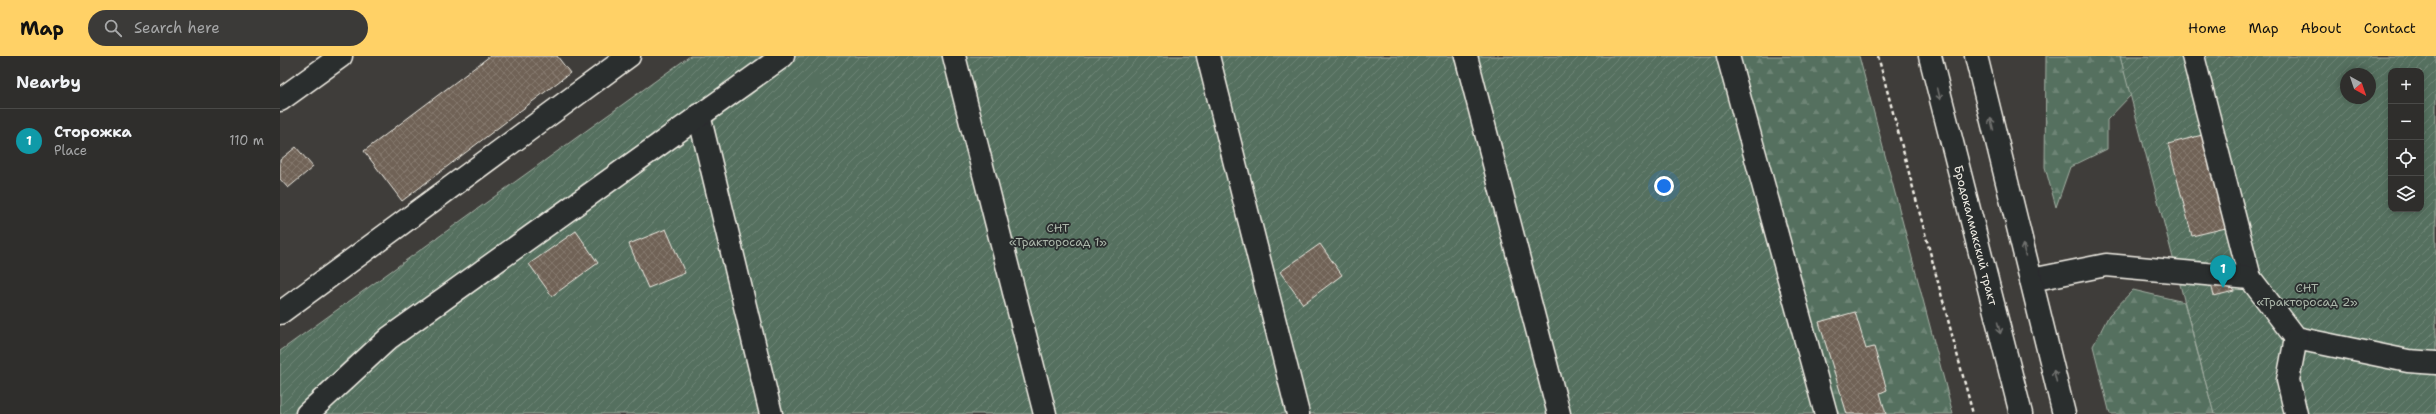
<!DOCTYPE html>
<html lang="en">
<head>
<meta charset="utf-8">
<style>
	:root { --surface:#2f2e2c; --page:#3b3a38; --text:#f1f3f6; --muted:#a7a8a9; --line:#4a4a48; --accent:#ffd166 }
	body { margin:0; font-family:"Shantell Sans",sans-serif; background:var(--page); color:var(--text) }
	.controls { position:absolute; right:12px; top:12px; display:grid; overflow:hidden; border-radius:8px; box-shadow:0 2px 6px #0003 }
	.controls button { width:36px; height:36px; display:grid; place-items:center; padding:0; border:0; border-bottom:1px solid var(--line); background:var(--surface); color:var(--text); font:20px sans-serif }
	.compass { position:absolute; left:2060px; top:12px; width:36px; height:36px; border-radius:50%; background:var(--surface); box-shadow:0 2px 6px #0003; rotate:140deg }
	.you { position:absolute; left:1384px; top:130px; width:14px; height:14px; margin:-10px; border:3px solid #fff; border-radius:50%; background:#1a73e8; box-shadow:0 0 0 6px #1a73e833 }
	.badge { display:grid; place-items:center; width:26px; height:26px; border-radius:50%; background:var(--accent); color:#fff; font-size:13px; font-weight:700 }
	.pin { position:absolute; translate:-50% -33px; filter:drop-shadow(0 1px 2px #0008) }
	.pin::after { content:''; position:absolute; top:21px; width:14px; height:12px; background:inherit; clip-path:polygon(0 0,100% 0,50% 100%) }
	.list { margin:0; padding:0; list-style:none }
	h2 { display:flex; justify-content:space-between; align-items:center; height:52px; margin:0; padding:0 16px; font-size:17px }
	h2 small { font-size:13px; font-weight:400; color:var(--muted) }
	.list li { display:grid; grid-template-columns:26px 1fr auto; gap:12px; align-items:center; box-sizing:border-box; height:64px; padding:0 16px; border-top:1px solid var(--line) }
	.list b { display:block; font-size:15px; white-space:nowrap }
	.list p { margin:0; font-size:13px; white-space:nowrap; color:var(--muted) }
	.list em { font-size:13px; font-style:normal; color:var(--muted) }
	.icon { flex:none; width:22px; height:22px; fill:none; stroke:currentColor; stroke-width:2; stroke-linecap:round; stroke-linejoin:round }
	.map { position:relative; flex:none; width:2156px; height:358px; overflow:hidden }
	header { display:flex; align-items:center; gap:24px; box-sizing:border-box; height:56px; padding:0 20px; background:var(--accent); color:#111 }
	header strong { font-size:19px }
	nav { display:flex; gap:22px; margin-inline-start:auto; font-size:14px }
	.search { width:280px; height:36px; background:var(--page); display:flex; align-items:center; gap:10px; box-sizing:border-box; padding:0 14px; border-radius:22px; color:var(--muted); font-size:15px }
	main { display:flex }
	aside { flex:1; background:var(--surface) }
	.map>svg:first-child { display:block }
	.forest { fill:url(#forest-firs); stroke:#a4b0a4 }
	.garden { fill:url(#garden-furrows); stroke:#a4b0a4; fill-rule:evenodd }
	.building { fill:url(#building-cross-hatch); stroke:#f4f1e8 }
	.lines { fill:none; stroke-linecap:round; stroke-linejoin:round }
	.minor-casing { stroke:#f4f1e8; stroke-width:25 }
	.major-casing { stroke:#f4f1e8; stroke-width:25 }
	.path { stroke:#f4f1e8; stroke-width:2.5; stroke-dasharray:4 3; stroke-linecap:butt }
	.minor { stroke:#2a2d2e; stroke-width:22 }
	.major { stroke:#2a2d2e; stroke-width:22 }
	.oneway { stroke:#71726f }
	.labels { text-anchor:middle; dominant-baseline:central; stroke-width:3.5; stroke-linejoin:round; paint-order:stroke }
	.park-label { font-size:12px; fill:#acb7aa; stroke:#2a2d2e }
	.street-label { font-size:12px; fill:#f4f1e8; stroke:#2a2d2e }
</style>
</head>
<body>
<header>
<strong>Map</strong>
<div class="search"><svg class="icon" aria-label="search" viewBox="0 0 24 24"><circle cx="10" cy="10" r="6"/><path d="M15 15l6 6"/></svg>Search here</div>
<nav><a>Home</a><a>Map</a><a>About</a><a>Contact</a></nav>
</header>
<main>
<aside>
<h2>Nearby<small></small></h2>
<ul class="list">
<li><span class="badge" style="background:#0f9aa8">1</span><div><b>Сторожка</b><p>Place</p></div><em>110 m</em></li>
</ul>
</aside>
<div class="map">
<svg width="2156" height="358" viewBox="0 0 2156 358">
	<defs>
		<pattern id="forest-firs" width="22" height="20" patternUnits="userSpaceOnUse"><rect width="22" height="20" fill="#55705f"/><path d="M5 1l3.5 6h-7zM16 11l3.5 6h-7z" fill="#6e8576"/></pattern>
		<pattern id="garden-furrows" width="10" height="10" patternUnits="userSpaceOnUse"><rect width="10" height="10" fill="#55705f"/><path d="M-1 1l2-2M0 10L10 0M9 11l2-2" fill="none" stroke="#6e8576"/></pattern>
		<pattern id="building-cross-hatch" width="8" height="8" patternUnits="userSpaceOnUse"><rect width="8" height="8" fill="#706256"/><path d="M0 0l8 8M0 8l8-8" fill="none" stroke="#85796e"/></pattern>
	</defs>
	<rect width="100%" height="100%" fill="#3f3d3a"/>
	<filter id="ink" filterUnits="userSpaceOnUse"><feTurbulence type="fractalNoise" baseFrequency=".025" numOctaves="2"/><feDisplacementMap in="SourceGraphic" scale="8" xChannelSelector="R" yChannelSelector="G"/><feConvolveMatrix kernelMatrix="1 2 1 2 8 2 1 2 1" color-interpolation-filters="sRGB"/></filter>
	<g filter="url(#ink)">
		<g class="forest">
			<polygon points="1459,0 1579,0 1673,358 1557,358"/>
			<polygon points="1766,0 1840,0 1851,39 1827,64 1827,93 1790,111 1776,151 1765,111"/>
			<polygon points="1853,234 1904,246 1934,358 1830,358 1813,290 1829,259"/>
		</g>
		<g class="garden">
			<polygon points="410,0 1459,0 1557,358 0,358 0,295"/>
			<path d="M1840,0H2156V358H1934ZM2111,15H2141V153H2111ZM2066,18H2090V42H2066Z"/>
		</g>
		<g class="building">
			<polygon points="210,0 277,0 290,17 122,145 84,95"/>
			<polygon points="1926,78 1950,171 1912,180 1888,88"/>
			<polygon points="16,91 33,111 8,132 0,123 0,104"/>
			<polygon points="386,173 405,217 368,232 349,188"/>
			<polygon points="296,175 318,207 272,240 249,208"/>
			<polygon points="1040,188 1062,219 1023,248 1000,216"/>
			<polygon points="1952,224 1954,235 1934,240 1931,228"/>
			<polygon points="1575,256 1586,293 1594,291 1607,334 1600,337 1606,358 1567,358 1539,266"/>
		</g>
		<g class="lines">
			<g class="minor-casing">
				<g id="minor">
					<polyline points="674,0 765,358"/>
					<polyline points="928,0 1018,358"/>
					<polyline points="1186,0 1279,358"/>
					<polyline points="1448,0 1546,358"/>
					<polyline points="1913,0 1970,222"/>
					<polyline points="0,44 61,0"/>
					<polyline points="419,59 491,358"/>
					<polyline points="1751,224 1826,209 1970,222 2016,282 2128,305 2156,307"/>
					<polyline points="0,257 349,0"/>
					<polyline points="27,358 109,282 503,0"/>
					<polyline points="2016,358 2008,324 2016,282"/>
				</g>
			</g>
			<g class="major-casing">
				<g id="major">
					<path id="s1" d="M1650,0L1741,358"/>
					<polyline points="1696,0 1784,358"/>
				</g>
			</g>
			<polyline class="path" points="1598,0 1693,358"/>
			<use href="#minor" class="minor"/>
			<use href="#major" class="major"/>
		</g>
		<defs><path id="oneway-shaft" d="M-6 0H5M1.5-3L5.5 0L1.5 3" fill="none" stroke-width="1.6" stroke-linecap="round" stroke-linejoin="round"/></defs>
		<g class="oneway">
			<use href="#oneway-shaft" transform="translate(1659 38) rotate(76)"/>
			<use href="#oneway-shaft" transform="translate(1712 68) rotate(-104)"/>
			<use href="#oneway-shaft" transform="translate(1744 194) rotate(-104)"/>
			<use href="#oneway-shaft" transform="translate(1719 272) rotate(76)"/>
			<use href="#oneway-shaft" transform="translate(1775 320) rotate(-104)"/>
		</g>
	</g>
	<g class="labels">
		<g class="park-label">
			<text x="778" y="172">СНТ<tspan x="778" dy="14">«Тракторосад 1»</tspan></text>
			<text x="2027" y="232">СНТ<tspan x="2027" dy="14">«Тракторосад 2»</tspan></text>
		</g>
		<g class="street-label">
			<text stroke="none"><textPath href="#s1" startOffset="185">Бродокалмакский тракт</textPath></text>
		</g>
	</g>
</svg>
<div class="controls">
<button>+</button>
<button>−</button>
<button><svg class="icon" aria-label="locate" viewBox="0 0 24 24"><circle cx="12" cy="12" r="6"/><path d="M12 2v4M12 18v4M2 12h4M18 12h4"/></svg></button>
<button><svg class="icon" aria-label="layers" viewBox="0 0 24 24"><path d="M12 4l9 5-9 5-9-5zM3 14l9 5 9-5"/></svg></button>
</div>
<svg class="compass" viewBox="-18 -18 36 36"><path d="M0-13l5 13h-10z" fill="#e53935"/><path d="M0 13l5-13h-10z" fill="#a7a8a9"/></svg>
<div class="you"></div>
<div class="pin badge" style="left:1943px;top:232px;background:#0f9aa8">1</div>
</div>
</main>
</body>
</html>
